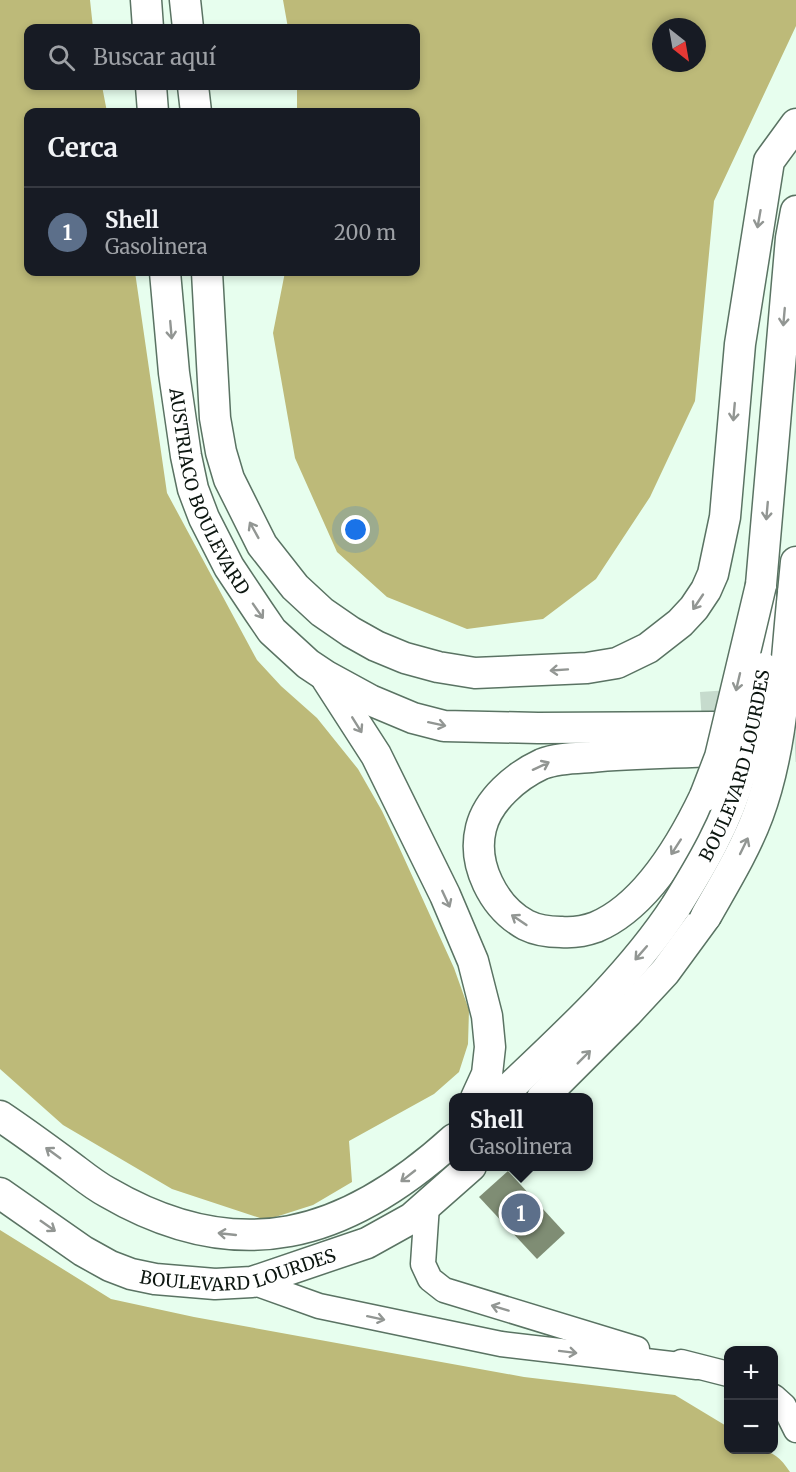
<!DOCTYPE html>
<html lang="es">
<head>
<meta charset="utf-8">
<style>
	:root { --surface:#171b24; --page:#20242c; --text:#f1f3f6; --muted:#9ea1a6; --line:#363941; --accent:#da9c93 }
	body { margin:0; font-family:Merriweather,serif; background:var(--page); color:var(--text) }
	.controls { position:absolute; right:18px; bottom:18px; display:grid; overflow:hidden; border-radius:12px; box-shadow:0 3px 9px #0003 }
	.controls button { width:54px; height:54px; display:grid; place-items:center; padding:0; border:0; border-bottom:2px solid var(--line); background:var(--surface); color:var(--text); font:30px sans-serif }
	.compass { position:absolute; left:652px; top:18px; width:54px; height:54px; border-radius:50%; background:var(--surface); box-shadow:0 3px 9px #0003; rotate:149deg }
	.you { position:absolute; left:356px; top:530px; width:21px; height:21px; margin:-15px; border:4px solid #fff; border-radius:50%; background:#1a73e8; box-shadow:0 0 0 9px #1a73e833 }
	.badge { display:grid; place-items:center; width:39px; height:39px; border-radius:50%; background:var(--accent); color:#fff; font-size:20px; font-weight:700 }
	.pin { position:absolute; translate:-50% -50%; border:3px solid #fff; box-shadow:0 2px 6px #0006 }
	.popup { position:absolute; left:449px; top:1093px; width:144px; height:78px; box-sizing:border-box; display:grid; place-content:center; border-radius:12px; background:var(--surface); filter:drop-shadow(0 2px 4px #0005); font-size:20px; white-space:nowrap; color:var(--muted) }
	.popup b { font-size:22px; color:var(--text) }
	.popup::after { content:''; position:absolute; left:50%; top:100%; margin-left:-12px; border:12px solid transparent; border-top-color:var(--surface) }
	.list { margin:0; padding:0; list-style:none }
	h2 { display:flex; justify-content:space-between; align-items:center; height:78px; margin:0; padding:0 24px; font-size:26px }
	h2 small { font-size:20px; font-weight:400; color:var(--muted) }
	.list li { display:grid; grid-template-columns:39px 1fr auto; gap:18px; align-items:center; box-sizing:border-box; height:90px; padding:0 24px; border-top:2px solid var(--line) }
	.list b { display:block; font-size:22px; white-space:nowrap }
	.list p { margin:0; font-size:20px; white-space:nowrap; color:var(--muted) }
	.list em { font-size:20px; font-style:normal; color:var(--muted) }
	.icon { flex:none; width:33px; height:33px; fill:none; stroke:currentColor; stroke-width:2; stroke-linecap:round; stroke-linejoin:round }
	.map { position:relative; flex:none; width:796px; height:1472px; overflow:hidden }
	.search { position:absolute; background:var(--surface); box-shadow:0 3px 9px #0003; left:24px; top:24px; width:396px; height:66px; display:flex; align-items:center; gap:15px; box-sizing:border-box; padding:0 21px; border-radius:12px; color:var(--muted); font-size:22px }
	.panel { position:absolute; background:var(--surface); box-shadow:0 3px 9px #0003; left:24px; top:108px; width:396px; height:168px; border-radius:12px }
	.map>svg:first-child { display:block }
	.forest { fill:#bdba79; fill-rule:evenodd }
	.building { fill:#7f8d74 }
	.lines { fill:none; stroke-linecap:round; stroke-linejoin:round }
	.major-tunnel { stroke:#c6dbcd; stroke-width:30; stroke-dasharray:30 15; stroke-linecap:butt }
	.minor-casing { stroke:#5a7363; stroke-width:27 }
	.major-casing { stroke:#5a7363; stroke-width:33 }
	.minor { stroke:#fff; stroke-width:24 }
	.major { stroke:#fff; stroke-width:30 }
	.major-bridge-casing { stroke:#5a7363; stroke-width:33; stroke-linecap:butt }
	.major-bridge { stroke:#fff; stroke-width:30 }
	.oneway { stroke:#929693 }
	.labels { text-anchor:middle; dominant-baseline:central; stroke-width:4.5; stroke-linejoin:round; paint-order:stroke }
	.street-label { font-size:18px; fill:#0c1610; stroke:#fff }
</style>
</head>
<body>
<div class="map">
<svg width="796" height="1472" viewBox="0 0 796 1472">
	<rect width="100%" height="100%" fill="#e7feee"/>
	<g class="forest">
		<polygon points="0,0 90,0 93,28 28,28 28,86 102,86 107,112 28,112 28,272 135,272 167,493 257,660 281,686 317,718 358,769 382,811 399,847 454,968 469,1010 468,1044 459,1072 434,1094 349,1141 352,1182 313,1205 266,1220 172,1189 63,1125 0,1069"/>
		<path d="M283,0H796V26L714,201L695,401L650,497L596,579L543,619L467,629L387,597L337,552L295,458L273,333L285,272H416V112H297V86H416V28H288ZM661,27H697V63H661Z"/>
		<path d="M0,1230L111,1299L194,1317L524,1377L675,1395L728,1427V1450C759,1450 772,1444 790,1472H0Z"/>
	</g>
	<polygon class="building" points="508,1171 565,1233 537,1259 479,1197"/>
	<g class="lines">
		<g class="major-tunnel">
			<polyline points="701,707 758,703"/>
			<polyline points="750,749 796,747"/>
		</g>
		<g class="minor-casing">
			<g id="minor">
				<polyline points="427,1205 423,1264 430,1279 444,1290 637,1349"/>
				<polyline points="252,1282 319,1306 501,1344 697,1367"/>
				<polyline points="681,1362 728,1374"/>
				<polyline points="774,1397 784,1406 796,1430"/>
			</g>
		</g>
		<g class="major-casing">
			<g id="major">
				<polyline points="146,0 148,28"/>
				<polyline points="185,0 188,28"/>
				<polyline points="151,86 153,112"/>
				<polyline points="193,86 196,112"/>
				<path id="s1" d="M165,272L174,373L186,456L193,489L204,518L229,567L259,612L272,631L308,664L326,676L370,700L413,718L444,726L538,728L715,727"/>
				<polyline points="207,272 215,418 221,452 229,479 262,545 295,587 322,612 351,632 376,646 405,658 438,667 475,673 587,668 617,663 648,648 680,623 694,608 706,590 713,574 725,517 740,344 769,161 796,124"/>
				<polyline points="793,593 796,562"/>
				<polyline points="763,668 761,585 791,238 796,211"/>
				<polyline points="327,679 376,755 445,895 473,961 487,1016 490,1047 487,1074 476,1098"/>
				<path d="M705,796C683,842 646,906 596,927C585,931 573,933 561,932C550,932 536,930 526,925C493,907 472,864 481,828C488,800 516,776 542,764C557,758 575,758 591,757C632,753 673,753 714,751"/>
				<path d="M499,1098C562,1038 628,979 676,906"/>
				<polyline points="542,1098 627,1013 665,972 706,916"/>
				<path d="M0,1116C24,1132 47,1149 70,1166C82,1175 94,1185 107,1192C239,1269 346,1237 454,1139"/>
				<path id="s2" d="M0,1193L83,1251L110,1266L131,1274L155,1279L215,1284L252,1282L367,1243L412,1218L471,1166"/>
			</g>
		</g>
		<use href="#minor" class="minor"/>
		<use href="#major" class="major"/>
		<g class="major-bridge-casing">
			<g id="major-bridge">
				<polyline points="705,796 720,757 761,585"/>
				<path id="s3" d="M676,906C701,866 727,822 740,775C750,740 757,704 763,668"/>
				<path d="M706,916C724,884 745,850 758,815C784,745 785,667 793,593"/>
			</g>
		</g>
		<use href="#major-bridge" class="major-bridge"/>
	</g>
	<defs><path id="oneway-shaft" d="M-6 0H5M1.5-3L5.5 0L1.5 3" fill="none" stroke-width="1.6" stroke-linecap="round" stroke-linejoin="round" transform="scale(1.5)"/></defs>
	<g class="oneway">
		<use href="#oneway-shaft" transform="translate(759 219) rotate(100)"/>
		<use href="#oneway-shaft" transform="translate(784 317) rotate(95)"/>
		<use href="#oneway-shaft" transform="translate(171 330) rotate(85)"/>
		<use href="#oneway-shaft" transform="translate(734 412) rotate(95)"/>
		<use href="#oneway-shaft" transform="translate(767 511) rotate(95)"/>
		<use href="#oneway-shaft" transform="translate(254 530) rotate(-119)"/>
		<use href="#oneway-shaft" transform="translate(698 602) rotate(124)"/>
		<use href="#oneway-shaft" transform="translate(258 611) rotate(55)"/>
		<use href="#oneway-shaft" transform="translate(559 670) rotate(176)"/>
		<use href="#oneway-shaft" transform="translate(738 682) rotate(103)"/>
		<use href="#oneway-shaft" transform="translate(437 724) rotate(12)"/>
		<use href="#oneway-shaft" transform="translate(357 725) rotate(58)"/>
		<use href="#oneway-shaft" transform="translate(541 766) rotate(-25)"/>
		<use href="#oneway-shaft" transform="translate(744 846) rotate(-64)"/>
		<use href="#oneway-shaft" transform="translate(676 847) rotate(123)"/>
		<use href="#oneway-shaft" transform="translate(446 899) rotate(65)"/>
		<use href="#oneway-shaft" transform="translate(519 920) rotate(-146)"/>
		<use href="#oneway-shaft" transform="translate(641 953) rotate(131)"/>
		<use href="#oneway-shaft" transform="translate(584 1057) rotate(-45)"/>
		<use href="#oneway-shaft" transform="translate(53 1153) rotate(-144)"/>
		<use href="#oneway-shaft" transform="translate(408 1176) rotate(142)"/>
		<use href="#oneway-shaft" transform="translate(48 1226) rotate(35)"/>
		<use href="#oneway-shaft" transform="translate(227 1234) rotate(-174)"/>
		<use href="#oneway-shaft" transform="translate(500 1308) rotate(-163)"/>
		<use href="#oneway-shaft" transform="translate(376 1318) rotate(12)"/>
		<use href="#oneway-shaft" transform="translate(568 1352) rotate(7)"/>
	</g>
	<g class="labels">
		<g class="street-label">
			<text stroke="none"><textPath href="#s1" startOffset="226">AUSTRIACO BOULEVARD</textPath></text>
			<text stroke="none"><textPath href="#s3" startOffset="154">BOULEVARD LOURDES</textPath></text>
			<text stroke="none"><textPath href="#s2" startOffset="264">BOULEVARD LOURDES</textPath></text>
		</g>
	</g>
</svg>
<div class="controls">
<button>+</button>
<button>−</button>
</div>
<svg class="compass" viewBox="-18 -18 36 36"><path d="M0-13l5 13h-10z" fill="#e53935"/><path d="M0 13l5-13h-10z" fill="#9ea1a6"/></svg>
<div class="you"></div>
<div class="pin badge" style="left:521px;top:1213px;background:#5c6f8a">1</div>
<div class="popup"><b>Shell</b>Gasolinera</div>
<div class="search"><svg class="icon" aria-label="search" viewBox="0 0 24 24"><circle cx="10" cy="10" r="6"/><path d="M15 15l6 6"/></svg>Buscar aquí</div>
<section class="panel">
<h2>Cerca<small></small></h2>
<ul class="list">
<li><span class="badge" style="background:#5c6f8a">1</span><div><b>Shell</b><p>Gasolinera</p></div><em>200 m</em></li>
</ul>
</section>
</div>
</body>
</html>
